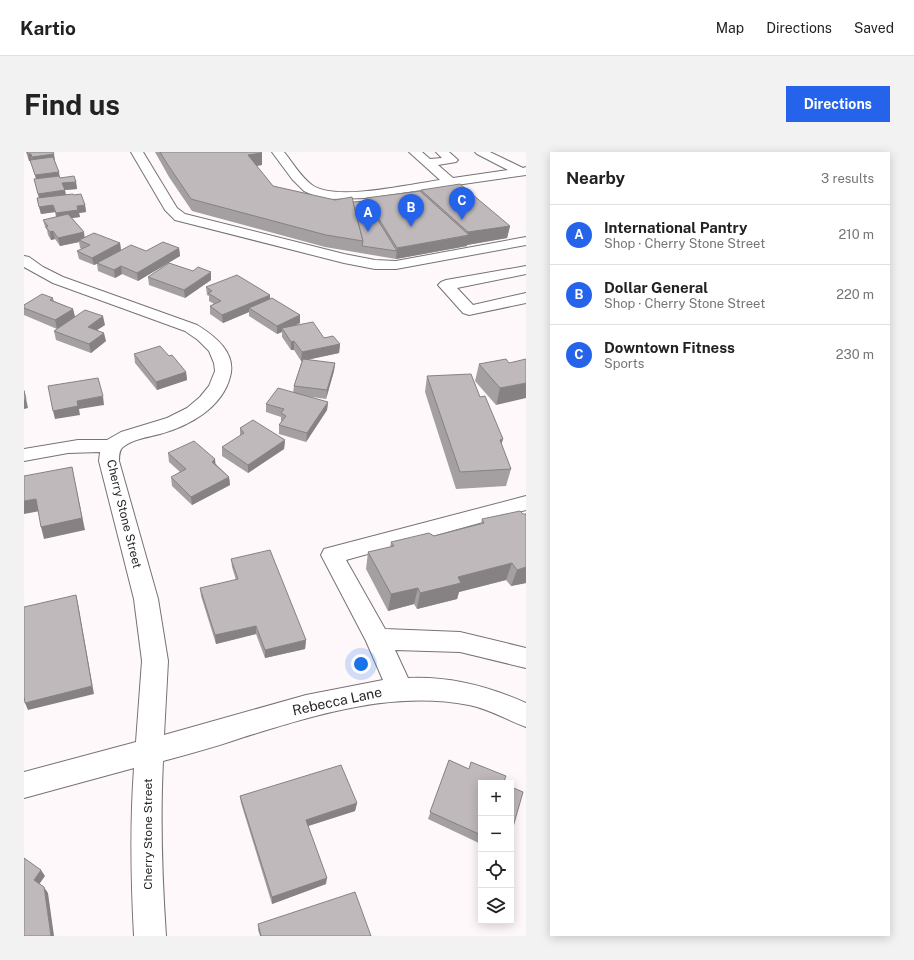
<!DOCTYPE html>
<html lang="en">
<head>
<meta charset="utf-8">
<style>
	:root { --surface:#fff; --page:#f2f2f2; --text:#222; --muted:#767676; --line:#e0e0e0; --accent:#2563eb }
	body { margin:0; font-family:"Public Sans",sans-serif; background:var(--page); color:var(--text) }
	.controls { position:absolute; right:12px; bottom:12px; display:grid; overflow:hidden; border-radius:0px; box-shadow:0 2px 10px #0003 }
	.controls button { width:36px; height:36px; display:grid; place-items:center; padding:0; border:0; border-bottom:1px solid var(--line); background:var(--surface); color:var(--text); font:20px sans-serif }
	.you { position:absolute; left:337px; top:512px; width:14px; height:14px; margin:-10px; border:3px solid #fff; border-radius:50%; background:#1a73e8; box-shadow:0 0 0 6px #1a73e833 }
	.badge { display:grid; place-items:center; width:26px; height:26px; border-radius:50%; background:var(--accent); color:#fff; font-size:13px; font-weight:700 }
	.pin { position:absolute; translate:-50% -33px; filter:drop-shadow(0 1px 2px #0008) }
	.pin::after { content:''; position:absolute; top:21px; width:14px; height:12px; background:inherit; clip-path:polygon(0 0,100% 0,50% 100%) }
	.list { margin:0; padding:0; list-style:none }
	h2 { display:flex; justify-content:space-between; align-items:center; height:52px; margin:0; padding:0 16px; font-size:17px }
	h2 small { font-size:13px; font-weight:400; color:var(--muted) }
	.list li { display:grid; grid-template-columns:26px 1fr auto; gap:12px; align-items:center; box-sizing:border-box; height:60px; padding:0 16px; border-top:1px solid var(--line) }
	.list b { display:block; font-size:15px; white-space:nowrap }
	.list p { margin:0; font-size:13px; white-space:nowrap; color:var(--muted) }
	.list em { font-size:13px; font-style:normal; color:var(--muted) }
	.icon { flex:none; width:22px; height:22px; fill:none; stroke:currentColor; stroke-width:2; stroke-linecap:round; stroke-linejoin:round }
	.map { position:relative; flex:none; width:502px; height:784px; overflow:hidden; border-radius:0px }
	header { display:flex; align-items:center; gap:24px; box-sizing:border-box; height:56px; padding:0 20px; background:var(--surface); border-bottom:1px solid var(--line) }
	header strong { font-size:19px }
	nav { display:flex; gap:22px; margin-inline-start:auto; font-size:14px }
	.intro { display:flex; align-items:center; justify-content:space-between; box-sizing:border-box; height:96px; padding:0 24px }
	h1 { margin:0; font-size:28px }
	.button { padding:10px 18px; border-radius:0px; background:var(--accent); color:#fff; font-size:14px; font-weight:700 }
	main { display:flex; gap:24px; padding:0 24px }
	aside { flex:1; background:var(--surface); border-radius:0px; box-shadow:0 2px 10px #0003 }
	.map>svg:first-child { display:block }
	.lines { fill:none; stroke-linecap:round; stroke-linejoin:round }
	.minor-casing { stroke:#777273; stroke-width:2 }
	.minor { fill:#fff; fill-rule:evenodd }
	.wall { fill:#a49fa1 }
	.shaded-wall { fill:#868283 }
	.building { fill:#bfb9bb; stroke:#868283 }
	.labels { text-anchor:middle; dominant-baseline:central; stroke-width:3; stroke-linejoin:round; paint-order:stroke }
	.street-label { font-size:12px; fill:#292627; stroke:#fff }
	.near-street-label { font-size:14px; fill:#292627; stroke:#fff }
</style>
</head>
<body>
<header>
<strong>Kartio</strong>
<nav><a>Map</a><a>Directions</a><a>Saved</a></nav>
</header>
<div class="intro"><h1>Find us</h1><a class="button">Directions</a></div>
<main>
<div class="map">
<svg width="502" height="784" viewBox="0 0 502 784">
	<rect width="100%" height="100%" fill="#fff8fa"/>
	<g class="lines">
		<g class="minor-casing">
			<g id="minor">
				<polygon points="107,0 119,0 153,56 161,62 320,102 351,108 372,109 502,85 502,93 372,117 351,117 320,111 151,68 141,58"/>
				<path d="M248,0H260C269,11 277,25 288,33C311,50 387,32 416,28L385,0H398L406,7L418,6L412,0H425L434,8L432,10L414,13L429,26L484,18L453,2L451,0H466L499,16L502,15V23L343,46L305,47L293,45L280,39L268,27Z"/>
				<path d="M0,104L5,105L19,115L39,125L173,173C191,184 213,201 206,225C198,256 165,274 136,282C124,285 109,287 99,295C95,298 95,304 95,309L134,447L144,509L140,583L282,543L359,528L342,489L297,403L300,397L502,344V358L322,408L361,477L436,480L502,496V516L436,500L371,498L384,526C425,524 464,534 502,551V575C483,568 465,557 445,553C368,538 291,563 217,586C191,595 165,602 139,609C136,668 138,725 142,784H110C107,728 106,672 110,616L0,646V620L112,590L118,509L110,447L75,309L76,300L44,301L0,309V297L54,288H83L97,280L143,266L163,256L176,245L185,234L191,219L190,211L185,199L174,188L161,179L29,131L0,115Z"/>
				<polygon points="502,114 502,122 433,136 449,153 502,141 502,151 445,163 439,161 414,133 417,130 422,128"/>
			</g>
		</g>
		<use href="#minor" class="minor"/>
	</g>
	<g class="wall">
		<polygon points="2,0 29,0 31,9 36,26 52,30 53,37 41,38 42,43 50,43 61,53 62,60 55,61 56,65 48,66 60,80 60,85 96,91 97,98 122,99 155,96 156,104 114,129 98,122 91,126 74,119 73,112 70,113 55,107 53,99 58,97 56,96 55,90 36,94 31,87 27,88 24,83 23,78 21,75 19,68 32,65 31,60 17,62 13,46 15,46 10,27 12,27 7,9 5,9"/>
		<polygon points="131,0 237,0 238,1 238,13 232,14 249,34 311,48 329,50 342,49 342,46 397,40 397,38 486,74 483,86 443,93 443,94 372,107 301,95 168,59 145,25"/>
		<polygon points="169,119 187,128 161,146 125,133 124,125"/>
		<polygon points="182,135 246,147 276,163 276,171 270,174 316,192 315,201 283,208 311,211 310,219 302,247 281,244 304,250 303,258 282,290 255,282 255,273 257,270 257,265 242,260 242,252 269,241 270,234 278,208 277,209 270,198 267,198 258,185 258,180 253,182 225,164 225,160 199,171 186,162 186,154 190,152 185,149 185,144 183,143"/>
		<polygon points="29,146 30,149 49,157 51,165 33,177 0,163 0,153"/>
		<polygon points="81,173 73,178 82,189 67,201 32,188 30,179"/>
		<polygon points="110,202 145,204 162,220 163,228 133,238 111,211"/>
		<polygon points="485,211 472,253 451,229 455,212"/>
		<polygon points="403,224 456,245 479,287 477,292 487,317 482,334 432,337 401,240"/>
		<polygon points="216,276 261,288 260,297 224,321 198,304 198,295 216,284"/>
		<polygon points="144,301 192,312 205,325 206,333 168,353 148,334 147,325 156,320 145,310"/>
		<polygon points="458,367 502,431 487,434 482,428 435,440 433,447 393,457 390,452 364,459 342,417 344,400 366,395 367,390 410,384 457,372"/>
		<polygon points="207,407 282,488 281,497 241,506 232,482 192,492 177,444 176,436 212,428 208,415"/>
		<polygon points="425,608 457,631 457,692 404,667"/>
		<polygon points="216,644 333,651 331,659 284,674 302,732 248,752 217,651"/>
		<polygon points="234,772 347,784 236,784 234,778"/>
	</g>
	<g class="shaded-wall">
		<polygon points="238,1 238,13 224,15 224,3"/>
		<polygon points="4,2 7,2 8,9 5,9"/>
		<polygon points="30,2 31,9 9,12 8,5"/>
		<polygon points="35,20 36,27 13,30 11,23"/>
		<polygon points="52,30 53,37 41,38 42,46 16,49 14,42 38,31"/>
		<polygon points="29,53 31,60 17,62 15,55"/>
		<polygon points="61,53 62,60 55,61 56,65 33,68 32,61 53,54"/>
		<polygon points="486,74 483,86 443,93 443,94 372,107 373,96 443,84 444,80"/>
		<polygon points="29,79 31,87 27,88 26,80"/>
		<polygon points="60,80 61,88 55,88 55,90 36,94 34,86"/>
		<polygon points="96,91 97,99 70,113 68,106"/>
		<polygon points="155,96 156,104 114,129 113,121"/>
		<polygon points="97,114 98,122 91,126 90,118"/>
		<polygon points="187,120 187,128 161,146 160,138"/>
		<polygon points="246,143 246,151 225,156 225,160 199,171 198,163"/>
		<polygon points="49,157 51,165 33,177 31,168"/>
		<polygon points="276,163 276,171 260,179 258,176 258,180 253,182 253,174"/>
		<polygon points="79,164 81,173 65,183 64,175"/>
		<polygon points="80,181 82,189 67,201 65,192"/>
		<polygon points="270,189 270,198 267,198 267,190"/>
		<polygon points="316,192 315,201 277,209 278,200"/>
		<polygon points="311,211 310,219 302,247 303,238"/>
		<polygon points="162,220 163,228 133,238 132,230"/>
		<polygon points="502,231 502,246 472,253 476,236"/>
		<polygon points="0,237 4,256 0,257"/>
		<polygon points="79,244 80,253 55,257 56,263 31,267 29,259 53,249"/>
		<polygon points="304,250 303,258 282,290 283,281"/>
		<polygon points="479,287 474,304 476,288"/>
		<polygon points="261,288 260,297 224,321 224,313"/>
		<polygon points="191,307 192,316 188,310"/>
		<polygon points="48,315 61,378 20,387 17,375"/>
		<polygon points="205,325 206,333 168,353 167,345"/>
		<polygon points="12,347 16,359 0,362 0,349"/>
		<polygon points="488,411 482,428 435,440 433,447 393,457 396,441 434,425"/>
		<polygon points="502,415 502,431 487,434 493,418"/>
		<polygon points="394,436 390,452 364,459 367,442"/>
		<polygon points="52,443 54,452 70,542 4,558 1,551"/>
		<polygon points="232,474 232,482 192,492 191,483"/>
		<polygon points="282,488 281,497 241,506 241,498"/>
		<polygon points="333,651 331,659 281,675 282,668"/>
		<polygon points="17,718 21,724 14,734 10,728"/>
		<polygon points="303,726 302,732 248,752 248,745"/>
		<polygon points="20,735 24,741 30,784 27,784"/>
	</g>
	<g class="building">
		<polygon points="3,0 29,0 30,2 8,5 7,2 4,2"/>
		<polygon points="136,0 237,0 238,1 224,3 249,34 311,48 328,45 339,89 302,83 167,47 144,13"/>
		<polygon points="29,5 35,20 11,23 6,8"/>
		<polygon points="35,24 36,26 50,24 52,30 38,31 41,38 14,42 10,27"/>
		<polygon points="436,32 486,74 444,80 397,38"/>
		<polygon points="396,39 445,83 373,96 342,46"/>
		<polygon points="49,42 50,43 57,42 61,53 53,54 54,58 32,61 29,53 15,55 13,46"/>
		<polygon points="342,49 373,99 338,94 339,89 329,50"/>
		<polygon points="44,62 60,80 34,86 29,79 26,80 22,75 24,74 19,68"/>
		<polygon points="70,81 96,91 68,106 53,99 66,93 55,88"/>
		<polygon points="139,90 155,96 113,121 97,114 90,118 73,111 107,93 122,99"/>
		<polygon points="145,111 169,119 174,115 187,120 160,138 124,125"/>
		<polygon points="213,123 246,143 198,163 186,154 197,149 184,141 188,139 182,135"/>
		<polygon points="18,142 29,146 26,148 49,157 31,168 0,156 0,153"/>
		<polygon points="248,146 276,163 253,174 225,156"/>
		<polygon points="61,158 79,164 64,175 80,181 65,192 30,179"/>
		<polygon points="289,170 300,186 309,184 316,192 278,200 270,189 267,190 258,176"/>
		<polygon points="136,194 145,204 148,203 162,220 132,230 110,202"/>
		<polygon points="279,207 311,211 303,238 270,234"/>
		<polygon points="482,207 485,211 502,207 502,231 476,236 455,212"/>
		<polygon points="447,222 456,245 461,244 479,287 476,288 487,317 436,320 403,224"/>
		<polygon points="74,226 79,244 53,249 54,254 29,259 24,234"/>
		<polygon points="254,236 304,250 283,281 255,273 262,264 257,261 260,257 242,252"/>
		<polygon points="0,239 2,247 0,248"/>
		<polygon points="229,268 261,288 224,313 198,295 220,281 216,276"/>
		<polygon points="170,289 191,307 188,310 205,325 167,345 147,325 162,317 144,301"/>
		<polygon points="48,315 58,366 17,375 12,347 0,349 0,324"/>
		<polygon points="496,359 499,362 502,362 502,415 493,418 488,411 434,425 437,431 396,441 394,436 367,442 344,400 370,394 367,390 405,381 410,384 460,371 458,367"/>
		<polygon points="246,398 282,488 241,498 232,474 191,483 176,436 214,427 207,407"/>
		<polygon points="52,443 68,534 1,551 0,544 0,455"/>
		<polygon points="425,608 445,617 447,610 482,624 479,631 457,631 457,683 406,660"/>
		<polygon points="317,613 333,651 282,668 303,726 248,745 216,644"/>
		<polygon points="487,635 499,640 487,682"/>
		<polygon points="0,706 17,718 10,728 20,735 27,784 0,784"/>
		<polygon points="331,740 347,784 237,784 234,772"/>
	</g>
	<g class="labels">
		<g class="street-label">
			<text transform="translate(100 362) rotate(76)">Cherry Stone Street</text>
			<text transform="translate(124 682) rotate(-90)">Cherry Stone Street</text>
		</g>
		<g class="near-street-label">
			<text transform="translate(313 549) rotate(-12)">Rebecca Lane</text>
		</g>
	</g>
</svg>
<div class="controls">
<button>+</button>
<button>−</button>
<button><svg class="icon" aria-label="locate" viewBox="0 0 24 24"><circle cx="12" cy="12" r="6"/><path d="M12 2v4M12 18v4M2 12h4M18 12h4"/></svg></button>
<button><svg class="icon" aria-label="layers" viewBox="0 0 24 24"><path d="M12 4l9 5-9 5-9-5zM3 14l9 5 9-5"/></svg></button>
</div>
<div class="you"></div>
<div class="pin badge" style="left:344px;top:80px">A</div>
<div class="pin badge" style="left:387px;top:75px">B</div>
<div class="pin badge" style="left:438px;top:68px">C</div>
</div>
<aside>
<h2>Nearby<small>3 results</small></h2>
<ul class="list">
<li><span class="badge">A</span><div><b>International Pantry</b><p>Shop · Cherry Stone Street</p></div><em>210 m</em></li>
<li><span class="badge">B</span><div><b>Dollar General</b><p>Shop · Cherry Stone Street</p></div><em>220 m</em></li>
<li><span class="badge">C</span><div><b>Downtown Fitness</b><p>Sports</p></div><em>230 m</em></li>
</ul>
</aside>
</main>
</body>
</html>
